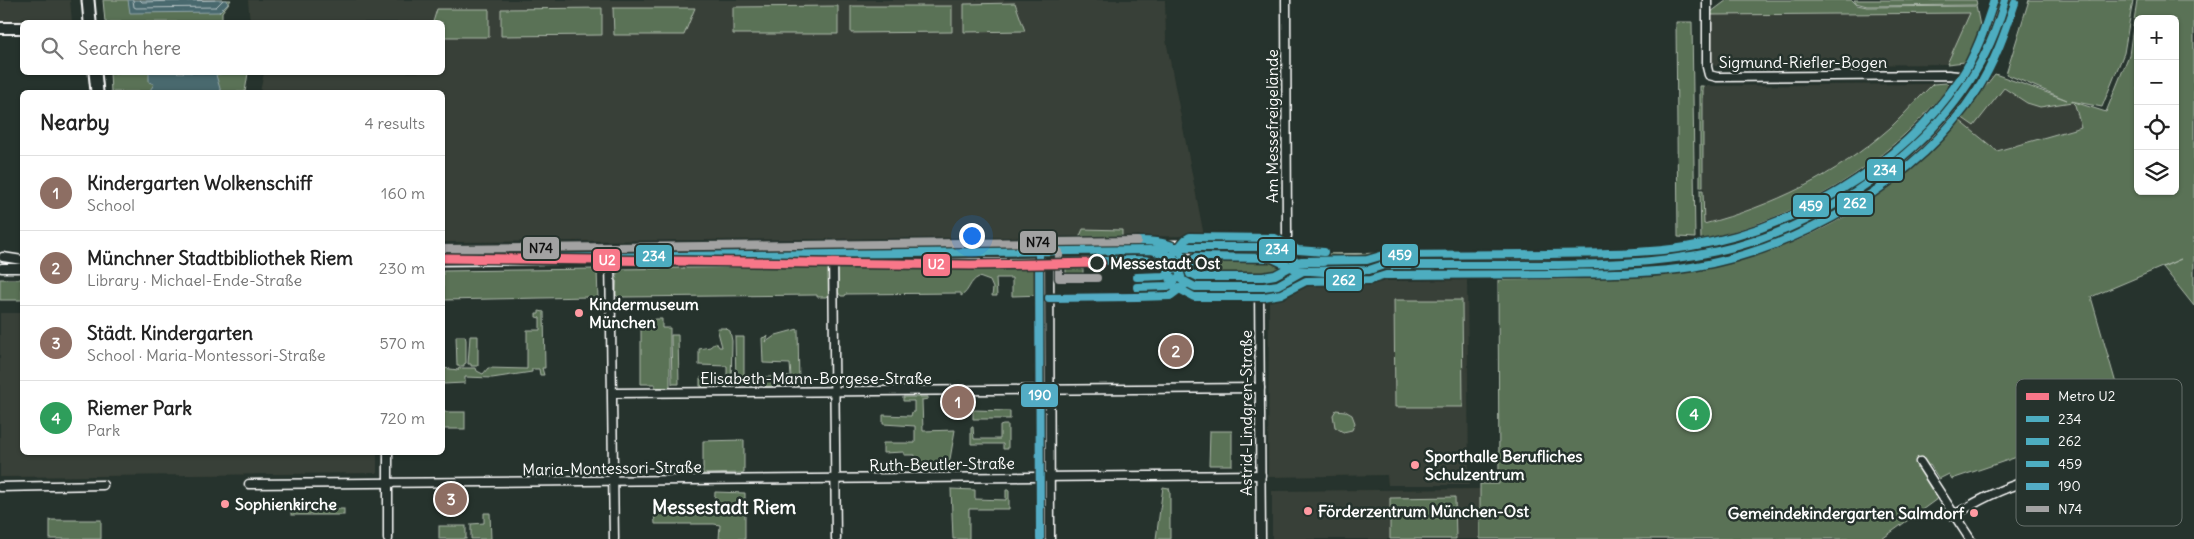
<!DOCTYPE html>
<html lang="en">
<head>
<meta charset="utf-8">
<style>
	:root { --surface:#fff; --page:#f2f2f2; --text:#222; --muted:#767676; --line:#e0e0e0; --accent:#7c3aed }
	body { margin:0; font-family:Delius,sans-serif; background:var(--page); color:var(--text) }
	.controls { position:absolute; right:15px; top:15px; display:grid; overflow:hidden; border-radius:8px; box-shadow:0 1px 4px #0004 }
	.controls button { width:45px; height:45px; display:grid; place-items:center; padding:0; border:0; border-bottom:1px solid var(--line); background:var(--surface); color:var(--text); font:25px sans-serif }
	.you { position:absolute; left:971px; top:235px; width:18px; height:18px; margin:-12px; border:4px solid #fff; border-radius:50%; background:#1a73e8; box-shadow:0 0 0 8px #1a73e833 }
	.badge { display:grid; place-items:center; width:32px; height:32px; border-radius:50%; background:var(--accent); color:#fff; font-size:16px; font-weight:700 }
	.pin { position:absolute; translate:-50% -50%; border:2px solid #fff; box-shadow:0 1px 5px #0006 }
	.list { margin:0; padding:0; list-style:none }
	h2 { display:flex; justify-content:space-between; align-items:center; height:65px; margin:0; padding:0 20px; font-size:21px }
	h2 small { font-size:16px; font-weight:400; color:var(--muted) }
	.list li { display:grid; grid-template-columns:32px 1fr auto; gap:15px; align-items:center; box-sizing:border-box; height:75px; padding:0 20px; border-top:1px solid var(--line) }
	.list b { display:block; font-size:19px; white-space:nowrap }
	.list p { margin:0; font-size:16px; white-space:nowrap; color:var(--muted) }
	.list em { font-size:16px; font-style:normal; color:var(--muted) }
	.icon { flex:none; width:28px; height:28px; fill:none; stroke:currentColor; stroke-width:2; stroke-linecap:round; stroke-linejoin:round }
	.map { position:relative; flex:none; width:2194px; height:539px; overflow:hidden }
	.search { position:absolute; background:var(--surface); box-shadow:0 1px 4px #0004; left:20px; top:20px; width:425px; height:55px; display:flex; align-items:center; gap:12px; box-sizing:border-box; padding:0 18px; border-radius:8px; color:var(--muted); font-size:19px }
	.panel { position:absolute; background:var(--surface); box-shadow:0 1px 4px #0004; left:20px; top:90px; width:425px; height:365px; border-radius:8px }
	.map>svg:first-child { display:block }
	.built { fill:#394037 }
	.green { fill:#5a7256; stroke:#acb8aa; fill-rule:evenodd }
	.water { fill:#48696e; stroke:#91a5a8 }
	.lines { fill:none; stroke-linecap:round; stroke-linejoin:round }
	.shore { stroke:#b6c3c5; stroke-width:1 }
	.minor-casing { stroke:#fff; stroke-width:11 }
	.tertiary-casing { stroke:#fff; stroke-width:14 }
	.secondary-casing { stroke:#fff; stroke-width:15 }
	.minor { stroke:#26332d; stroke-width:8 }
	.tertiary { stroke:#26332d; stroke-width:10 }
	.secondary { stroke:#26332d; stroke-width:11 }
	.bus-1-casing { stroke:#26332d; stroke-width:11 }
	.bus-2-casing { stroke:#26332d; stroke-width:11 }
	.bus-3-casing { stroke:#26332d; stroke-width:11 }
	.bus-4-casing { stroke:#26332d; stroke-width:11 }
	.bus-5-casing { stroke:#26332d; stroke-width:11 }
	.bus-1 { stroke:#4dadc0; stroke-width:8 }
	.bus-2 { stroke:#4dadc0; stroke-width:8 }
	.bus-3 { stroke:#4dadc0; stroke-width:8 }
	.bus-4 { stroke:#53acc5; stroke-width:8 }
	.bus-5 { stroke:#a2a2a2; stroke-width:8 }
	.metro-1-casing { stroke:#26332d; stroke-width:12 }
	.metro-1 { stroke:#f87789; stroke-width:9 }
	.stop-dot { fill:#26332d; stroke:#fff; stroke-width:2.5 }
	.poi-dot { fill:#ff9aa2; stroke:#26332d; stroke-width:2 }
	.labels { text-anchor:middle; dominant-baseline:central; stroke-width:5; stroke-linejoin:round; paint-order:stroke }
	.street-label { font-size:16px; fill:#fff; stroke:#26332d }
	.stop-label { font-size:16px; font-weight:bold; fill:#fff; stroke:#26332d; text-anchor:start }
	.poi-label { font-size:16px; font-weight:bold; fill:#fff; stroke:#26332d; text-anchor:start }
	.quarter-label { font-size:19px; font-weight:bold; fill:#fff; stroke:#26332d }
	.key { fill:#26332d; stroke:#67706c; stroke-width:1 }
	.key-label { font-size:14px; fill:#fff }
	.line-badge { stroke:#26332d; stroke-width:2 }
	.badge-label { font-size:14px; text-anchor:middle; font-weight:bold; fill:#fff }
	.pale-badge-label { font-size:14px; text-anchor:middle; font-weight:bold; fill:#111 }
</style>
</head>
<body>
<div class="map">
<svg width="2194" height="539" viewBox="0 0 2194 539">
	<rect width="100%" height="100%" fill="#26332d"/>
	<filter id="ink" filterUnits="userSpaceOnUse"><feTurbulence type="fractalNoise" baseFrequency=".02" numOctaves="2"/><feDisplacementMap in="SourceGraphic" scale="10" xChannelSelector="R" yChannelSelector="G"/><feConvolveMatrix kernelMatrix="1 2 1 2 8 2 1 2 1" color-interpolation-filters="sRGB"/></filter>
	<g filter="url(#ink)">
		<g class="built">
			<polygon points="0,0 70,0 72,22 0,22"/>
			<polygon points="248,0 1165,0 1166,40 1204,236 443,242 442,92 260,92 264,73 442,72 442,22 250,22"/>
			<polygon points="1971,13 1947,64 1715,66 1711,62 1711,15"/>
			<polygon points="1933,84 1891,127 1847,162 1769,204 1704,224 1703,86"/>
			<polygon points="2004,88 2027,103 2072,102 2075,105 2081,127 1997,151 1959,120 1961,117 1974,126"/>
			<polygon points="1467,280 1469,485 1388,485 1387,475 1268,477 1269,299 1284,297 1303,283 1309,282"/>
			<polygon points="0,313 22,313 22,452 377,453 377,473 0,477"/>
			<polygon points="1480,489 1480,539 1272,539 1272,491"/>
		</g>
		<g class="green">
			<polygon points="103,0 231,0 222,12 222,22 105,22"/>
			<polygon points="1727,0 1852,0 1857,5 1867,7 1976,6 1981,31 1965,62 1947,64 1970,13 1711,15 1711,12"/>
			<polygon points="1854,0 1976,0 1977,5 1867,6 1856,3"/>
			<path d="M1994,0H1999C1994,17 1981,66 1964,71L1981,39Z"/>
			<path d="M2012,0H2017C2008,43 1987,81 1959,115L1956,110C1983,79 2003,41 2012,0Z"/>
			<path d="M2029,0H2133L2124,53L2102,107L2071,101L2106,112L2129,55L2137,0H2194V306L2163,267L2181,259L2091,297L2132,439L2079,442L2022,450L2017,457L1952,479L1949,474L1939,479L1930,465L1926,466L1923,462L1916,468L1919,469L1937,499L1882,539H1480V484H1499L1498,280C1653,278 1780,279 1906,173C1925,157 1942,138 1959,120L1997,151L2081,127L2075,105L2072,102L2040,107L2027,103L2004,88L1974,126L1961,117L1995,74L2067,100L2006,74ZM2138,19H2175V191H2138Z"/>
			<polygon points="1015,3 1025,31 964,32 964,4"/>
			<polygon points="838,6 838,34 733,34 733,7"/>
			<polygon points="851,6 952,6 952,32 851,33"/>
			<polygon points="602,8 602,35 501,36 501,9"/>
			<polygon points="613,8 695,8 684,35 614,35"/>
			<polygon points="437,9 489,9 489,37 443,37 442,22 433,22"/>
			<polygon points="1676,22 1692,22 1695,238 1678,237"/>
			<polygon points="110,73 248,73 245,92 111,92"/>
			<path d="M1947,83L1948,88C1884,167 1800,218 1701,240L1700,190H1703L1704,224C1773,206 1836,175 1890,128C1905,114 1918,98 1933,84Z"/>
			<path d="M1955,83C1959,95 1939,111 1931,120C1862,196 1760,247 1657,255C1638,256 1619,256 1600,256L1597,252C1623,251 1650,252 1677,248C1788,231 1887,173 1955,83Z"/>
			<rect x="1700" y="86" width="3" height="101"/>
			<path d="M1914,155L1920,156C1853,215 1774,256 1685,270C1625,279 1564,277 1503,277L1506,272C1559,272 1613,273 1665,267C1759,255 1843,217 1914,155Z"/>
			<polygon points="1083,229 1122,230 1122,238 1079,238"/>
			<polygon points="1055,242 1058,245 967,246 965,243"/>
			<polygon points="1583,251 1579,257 1414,258 1412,253"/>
			<path d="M1199,253H1272L1280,256L1284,262L1281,277L1274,281L1199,283L1209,277C1215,266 1210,257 1199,253Z"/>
			<polygon points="1398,253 1395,258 1308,259 1310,254"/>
			<polygon points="1036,258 1042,261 837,264 849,260"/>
			<path d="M1039,264L1043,265L1044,295L1012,296V278H996L997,296H992L993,288L990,281L979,277C969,281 970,291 961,296V293L846,294L845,296H841L837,291V266Z"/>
			<polygon points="830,266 830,292 826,297 817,297 817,295 623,297 622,299 619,298 616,295 617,269"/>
			<rect x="1066" y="266" width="17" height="16"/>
			<polygon points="597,269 598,299 591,299 590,297 443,300 443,271"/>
			<polygon points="1473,272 1476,277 1347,279 1347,274"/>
			<rect x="0" y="279" width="22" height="21"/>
			<polygon points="1394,300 1462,300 1463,407 1395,407"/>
			<polygon points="539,311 544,312 545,368 542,368 544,375 540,375 539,369 532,369 532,372 492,378 465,377 465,383 443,384 443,368 458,370 459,368 476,368 477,371 483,374 488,368 527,369 527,330 540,330 540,318 536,317 536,314 539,314"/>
			<polygon points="655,319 662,319 662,328 670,328 670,388 655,388 655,384 641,384 641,324"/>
			<polygon points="717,328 725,328 730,331 732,341 731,384 727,388 700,386 700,378 727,378 727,366 699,365 699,349 710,347 716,342 719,347 722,347"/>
			<polygon points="798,329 799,385 794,387 766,387 763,385 763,377 791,377 790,364 763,363 762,338 768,336 766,342 776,335"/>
			<polygon points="671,335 678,335 679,384 672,384"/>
			<polygon points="456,336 465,336 466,340 466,363 464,364 464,366 457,366"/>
			<polygon points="470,336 478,336 478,366 471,366 471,364 468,364"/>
			<polygon points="735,337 744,337 744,383 736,383"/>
			<polygon points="903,397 928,397 928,399 922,400 923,431 955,430 949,465 920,465 920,472 915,472 915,455 904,455 904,452 883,453 883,443 915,443 915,426 883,424 883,415 911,416 912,412 914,412 914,401 903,401"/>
			<polygon points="973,410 1010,411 1010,419 973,419"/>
			<polygon points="1336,410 1345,411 1352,415 1355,423 1352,430 1343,432 1335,427 1333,415"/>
			<rect x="443" y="412" width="22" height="17"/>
			<polygon points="1003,425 1008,425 1008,449 1003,449 1003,444 971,444 971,427 973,427 974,439 1000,439 1000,426"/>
			<polygon points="1210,431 1232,431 1232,465 1209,465"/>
			<polygon points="744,440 744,473 703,474 703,441"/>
			<polygon points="1163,487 1169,488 1170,492 1170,539 1156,539"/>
			<polygon points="951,489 975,490 975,499 1006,500 1006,490 1009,490 1009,509 969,509 969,539 953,539"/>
			<polygon points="715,492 745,493 745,539 719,539 720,525 714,524 655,524 654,510 714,510"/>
			<polygon points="1455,497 1456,539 1390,539 1390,498"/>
			<rect x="291" y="509" width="53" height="6"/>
			<polygon points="484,513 490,513 491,539 471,539 471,524 484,523"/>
			<rect x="50" y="520" width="51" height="19"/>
			<rect x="439" y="526" width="27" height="13"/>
		</g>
		<g class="water">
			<polygon points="128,0 227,0 228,3 219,12 130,13"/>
			<polygon points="149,73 149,72 224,73 216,75 221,92 149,92 154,84 149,82"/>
		</g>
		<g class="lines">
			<g class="shore">
				<polyline points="133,0 134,7 136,8 216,7 223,0"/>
				<polyline points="140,0 142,2 215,0"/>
			</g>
			<g class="minor-casing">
				<g id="minor">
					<polyline points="1707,0 1707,67 1709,75 1717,77 1948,75 1958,76 1969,83"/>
					<polyline points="1281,250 1287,236 1286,0"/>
					<polyline points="1049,252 1050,539"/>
					<polyline points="833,254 836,539"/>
					<polyline points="3,257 22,260"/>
					<polyline points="610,257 614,539"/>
					<polyline points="2,268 22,268"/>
					<polyline points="1259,287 1261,539"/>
					<polyline points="613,393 1260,388"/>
					<polyline points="388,452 388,539"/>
					<polyline points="1920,462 1970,539"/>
					<polyline points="249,484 1261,475"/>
					<polyline points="0,487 103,485"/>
					<path d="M1953,516C2019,474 2060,470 2137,471"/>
					<polyline points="2135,518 2137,454"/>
				</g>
			</g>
			<g class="tertiary-casing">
				<polyline id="tertiary" points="0,28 22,28"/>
			</g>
			<g class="secondary-casing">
				<g id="secondary">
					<polyline points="88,0 90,22"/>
					<polyline points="95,72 97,92"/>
					<path d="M1155,252C1182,259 1172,260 1182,280L1195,287H1264L1278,285L1303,271L1369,270L1383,266"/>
					<path d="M1288,257C1318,269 1352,257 1384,265C1435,265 1487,265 1538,265C1583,264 1629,265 1674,259C1763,248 1846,208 1912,148C1956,108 1993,58 2005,0"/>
					<polyline points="442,259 1137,251 1165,247 1265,247 1281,250 1288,257 1286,279"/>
				</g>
			</g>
			<use href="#minor" class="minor"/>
			<use href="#tertiary" class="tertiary"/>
			<use href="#secondary" class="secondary"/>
			<g class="bus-1-casing">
				<g id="bus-1">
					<polyline points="1153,250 1165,247 1265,247 1276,249 1298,262 1323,262"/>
					<path d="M442,259L1151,250L1168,255L1176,260L1182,280L1195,287H1264L1278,285L1303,271L1369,270L1384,265C1442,265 1500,265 1558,265C1619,264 1679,262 1738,246C1799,229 1855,196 1903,156C1952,114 1989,63 2005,0"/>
					<polyline points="1137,287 1168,286 1180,276"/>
				</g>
			</g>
			<g class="bus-2-casing">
				<g id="bus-2">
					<path d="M1102,261C1115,261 1161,256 1168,268C1171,273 1171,281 1174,286L1194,297H1264L1281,294L1306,281L1370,280L1386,275C1442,275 1499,274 1556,274C1602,273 1647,274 1692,267C1798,249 1918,181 1977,90C1995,62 2005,33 2015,3"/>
					<polyline points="1190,274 1188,267 1196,257 1272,258 1297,270 1324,272"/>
					<polyline points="1137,297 1170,296 1186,284"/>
				</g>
			</g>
			<g class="bus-3-casing">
				<g id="bus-3">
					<path d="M1137,241C1164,241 1184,243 1190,273L1198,277H1263L1275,275L1301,261L1367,260L1384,255C1439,255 1495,254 1550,254C1596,253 1641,254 1686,247C1791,231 1900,168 1960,79C1976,55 1985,28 1994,0"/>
					<polyline points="1137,277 1164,276 1174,268"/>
					<polyline points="1170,278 1168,260 1185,240 1190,237 1275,238 1298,250 1324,252"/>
				</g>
			</g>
			<g class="bus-4-casing">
				<g id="bus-4">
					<polyline points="1039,252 1040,539"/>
					<polyline points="1049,262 1102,261"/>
					<polyline points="1049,298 1137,297"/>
				</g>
			</g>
			<g class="bus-5-casing">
				<g id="bus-5">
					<polyline points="442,249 1137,241"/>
					<polyline points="1059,252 1059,278 1097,278"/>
				</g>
			</g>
			<use href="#bus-1" class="bus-1"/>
			<use href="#bus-2" class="bus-2"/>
			<use href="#bus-3" class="bus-3"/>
			<use href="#bus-4" class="bus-4"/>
			<use href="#bus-5" class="bus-5"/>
			<g class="metro-1-casing">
				<polyline id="metro-1" points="442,258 970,265 1101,263"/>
			</g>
			<use href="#metro-1" class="metro-1"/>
		</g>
	</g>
	<circle class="stop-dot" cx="1097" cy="263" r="8"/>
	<g class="poi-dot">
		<circle cx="579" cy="313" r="5"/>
		<circle cx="1415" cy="465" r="5"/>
		<circle cx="225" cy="504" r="5"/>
		<circle cx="1308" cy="511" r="5"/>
		<circle cx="1974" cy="513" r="5"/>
	</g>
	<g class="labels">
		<g class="street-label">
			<text x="1803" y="62">Sigmund-Riefler-Bogen</text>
			<text transform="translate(1272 126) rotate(-90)">Am Messefreigelände</text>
			<text x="816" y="378">Elisabeth-Mann-Borgese-Straße</text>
			<text transform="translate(1246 413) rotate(-90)">Astrid-Lindgren-Straße</text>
			<text transform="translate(942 464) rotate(-1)">Ruth-Beutler-Straße</text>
			<text transform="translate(612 468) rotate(-1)">Maria-Montessori-Straße</text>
		</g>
		<g class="stop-label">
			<text x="1110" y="263">Messestadt Ost</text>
		</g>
		<g class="poi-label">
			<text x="589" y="304">Kindermuseum<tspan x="589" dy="18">München</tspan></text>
			<text x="1425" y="456">Sporthalle Berufliches<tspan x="1425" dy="18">Schulzentrum</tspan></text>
			<text x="235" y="504">Sophienkirche</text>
			<text x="1318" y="511">Förderzentrum München-Ost</text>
			<text x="1964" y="513" text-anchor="end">Gemeindekindergarten Salmdorf</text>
		</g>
		<g class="quarter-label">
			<text x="724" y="507">Messestadt Riem</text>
		</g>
	</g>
	<rect x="2016" y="379" width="166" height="147" rx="8" class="key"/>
	<rect x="2026" y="393" width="23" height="7" fill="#f87789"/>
	<rect x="2026" y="416" width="23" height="6" fill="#4dadc0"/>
	<rect x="2026" y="438" width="23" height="7" fill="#4dadc0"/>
	<rect x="2026" y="461" width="23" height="6" fill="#4dadc0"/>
	<rect x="2026" y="483" width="23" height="7" fill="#53acc5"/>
	<rect x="2026" y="506" width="23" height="6" fill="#a2a2a2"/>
	<g class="key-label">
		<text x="2058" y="401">Metro U2</text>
		<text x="2058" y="424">234</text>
		<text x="2058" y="446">262</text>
		<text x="2058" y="469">459</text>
		<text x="2058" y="491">190</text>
		<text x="2058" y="514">N74</text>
	</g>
	<g class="line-badge">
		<rect x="1866" y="158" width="38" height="24" rx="5" fill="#4dadc0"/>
		<rect x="1836" y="192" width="38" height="24" rx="5" fill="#4dadc0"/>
		<rect x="1792" y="194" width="38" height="24" rx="5" fill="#4dadc0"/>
		<rect x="1019" y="230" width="38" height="24" rx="5" fill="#a2a2a2"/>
		<rect x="522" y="236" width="38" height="24" rx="5" fill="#a2a2a2"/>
		<rect x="1258" y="238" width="38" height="24" rx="5" fill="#4dadc0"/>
		<rect x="1381" y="243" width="38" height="24" rx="5" fill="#4dadc0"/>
		<rect x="635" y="244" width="38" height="24" rx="5" fill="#4dadc0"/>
		<rect x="592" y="248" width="29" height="24" rx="5" fill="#f87789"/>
		<rect x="922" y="253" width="29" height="24" rx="5" fill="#f87789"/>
		<rect x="1325" y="268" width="38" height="24" rx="5" fill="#4dadc0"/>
		<rect x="1020" y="383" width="39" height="25" rx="5" fill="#53acc5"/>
	</g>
	<g class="badge-label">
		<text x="1885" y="175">234</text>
		<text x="1855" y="208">262</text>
		<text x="1811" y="211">459</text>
		<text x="1277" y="254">234</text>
		<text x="1400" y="260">459</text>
		<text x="654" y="261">234</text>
		<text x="607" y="265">U2</text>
		<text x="936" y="269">U2</text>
		<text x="1344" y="285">262</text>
		<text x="1040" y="400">190</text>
	</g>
	<g class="pale-badge-label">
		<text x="1038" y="247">N74</text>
		<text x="541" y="253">N74</text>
	</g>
</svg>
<div class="controls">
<button>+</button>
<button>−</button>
<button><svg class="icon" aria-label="locate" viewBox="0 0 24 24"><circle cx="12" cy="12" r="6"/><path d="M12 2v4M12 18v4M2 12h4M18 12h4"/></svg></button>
<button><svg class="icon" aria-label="layers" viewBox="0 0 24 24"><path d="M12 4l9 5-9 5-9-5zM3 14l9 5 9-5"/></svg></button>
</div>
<div class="you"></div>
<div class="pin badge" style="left:958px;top:402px;background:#8d6e63">1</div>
<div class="pin badge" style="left:1176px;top:351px;background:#8d6e63">2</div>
<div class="pin badge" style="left:451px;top:499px;background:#8d6e63">3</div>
<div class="pin badge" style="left:1694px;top:414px;background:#2e9e5b">4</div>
<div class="search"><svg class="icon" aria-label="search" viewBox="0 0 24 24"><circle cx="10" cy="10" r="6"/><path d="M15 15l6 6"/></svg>Search here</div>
<section class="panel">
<h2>Nearby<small>4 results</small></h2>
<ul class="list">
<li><span class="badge" style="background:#8d6e63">1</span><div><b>Kindergarten Wolkenschiff</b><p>School</p></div><em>160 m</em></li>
<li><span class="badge" style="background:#8d6e63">2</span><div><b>Münchner Stadtbibliothek Riem</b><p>Library · Michael-Ende-Straße</p></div><em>230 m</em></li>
<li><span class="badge" style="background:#8d6e63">3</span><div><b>Städt. Kindergarten</b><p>School · Maria-Montessori-Straße</p></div><em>570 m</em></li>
<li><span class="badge" style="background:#2e9e5b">4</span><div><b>Riemer Park</b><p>Park</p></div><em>720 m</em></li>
</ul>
</section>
</div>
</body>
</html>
